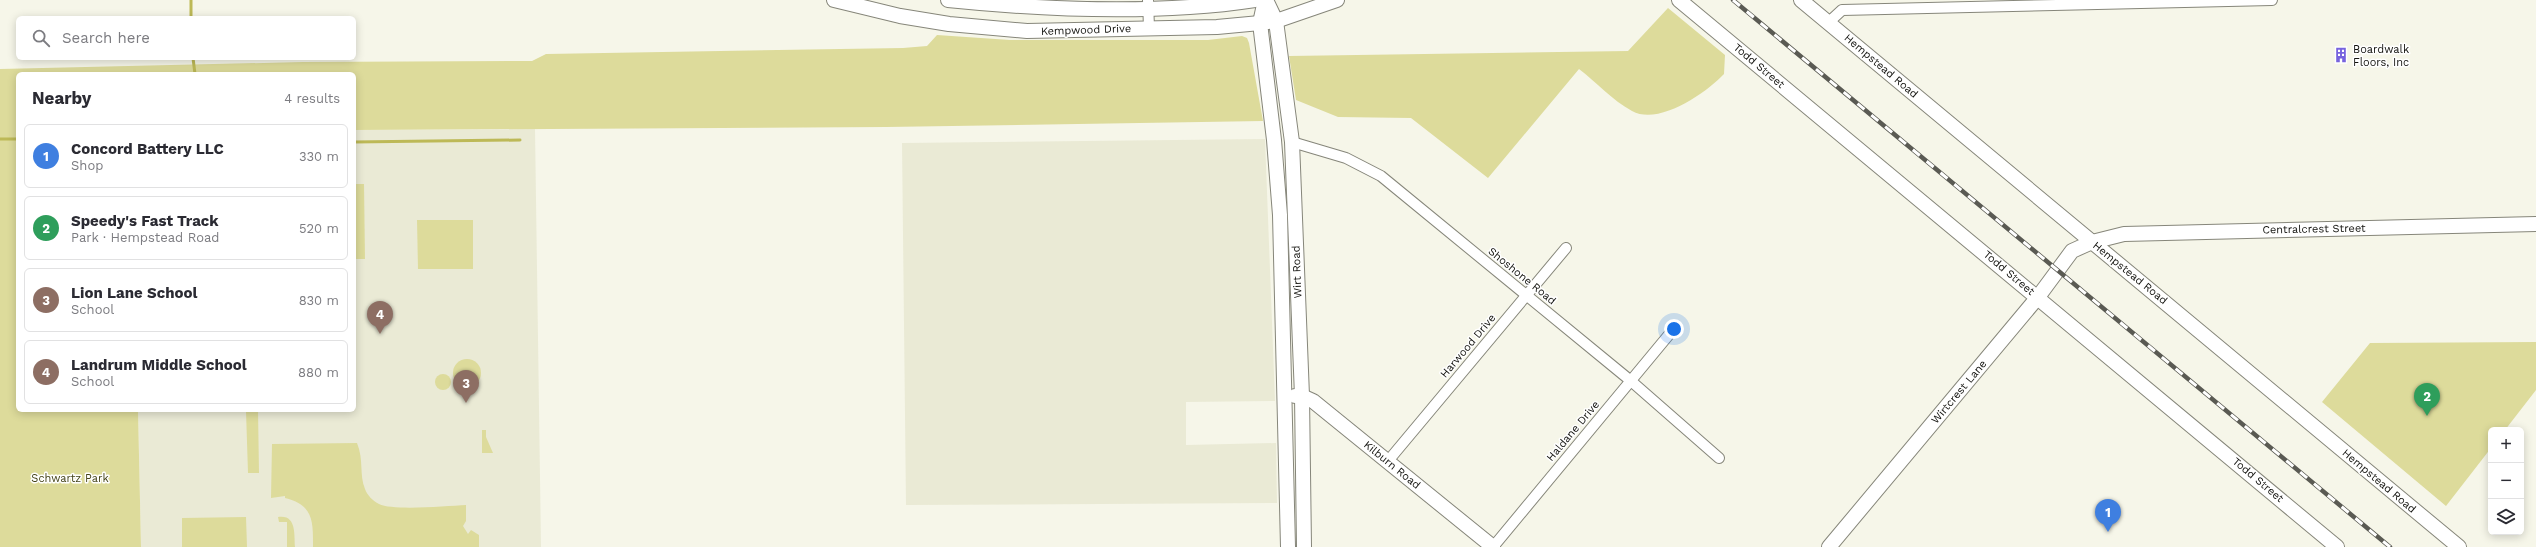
<!DOCTYPE html>
<html lang="en">
<head>
<meta charset="utf-8">
<style>
	:root { --surface:#fff; --page:#f2f2f3; --text:#2b2b33; --muted:#7c7c81; --line:#e1e1e2; --accent:#ea580c }
	body { margin:0; font-family:"Work Sans",sans-serif; background:var(--page); color:var(--text) }
	.controls { position:absolute; right:12px; bottom:12px; display:grid; overflow:hidden; border-radius:6px; box-shadow:0 2px 10px #0003 }
	.controls button { width:36px; height:36px; display:grid; place-items:center; padding:0; border:0; border-bottom:1px solid var(--line); background:var(--surface); color:var(--text); font:20px sans-serif }
	.you { position:absolute; left:1674px; top:329px; width:14px; height:14px; margin:-10px; border:3px solid #fff; border-radius:50%; background:#1a73e8; box-shadow:0 0 0 6px #1a73e833 }
	.badge { display:grid; place-items:center; width:26px; height:26px; border-radius:50%; background:var(--accent); color:#fff; font-size:13px; font-weight:700 }
	.pin { position:absolute; translate:-50% -33px; filter:drop-shadow(0 1px 2px #0008) }
	.pin::after { content:''; position:absolute; top:21px; width:14px; height:12px; background:inherit; clip-path:polygon(0 0,100% 0,50% 100%) }
	.list { margin:0; padding:0; list-style:none }
	h2 { display:flex; justify-content:space-between; align-items:center; height:52px; margin:0; padding:0 16px; font-size:17px }
	h2 small { font-size:13px; font-weight:400; color:var(--muted) }
	.list li { display:grid; grid-template-columns:26px 1fr auto; gap:12px; align-items:center; box-sizing:border-box; height:64px; margin:0 8px 8px; padding:0 8px; border:1px solid var(--line); border-radius:6px }
	.list b { display:block; font-size:15px; white-space:nowrap }
	.list p { margin:0; font-size:13px; white-space:nowrap; color:var(--muted) }
	.list em { font-size:13px; font-style:normal; color:var(--muted) }
	.icon { flex:none; width:22px; height:22px; fill:none; stroke:currentColor; stroke-width:2; stroke-linecap:round; stroke-linejoin:round }
	.map { position:relative; flex:none; width:2536px; height:547px; overflow:hidden }
	.search { position:absolute; background:var(--surface); box-shadow:0 2px 10px #0003; left:16px; top:16px; width:340px; height:44px; display:flex; align-items:center; gap:10px; box-sizing:border-box; padding:0 14px; border-radius:6px; color:var(--muted); font-size:15px }
	.panel { position:absolute; background:var(--surface); box-shadow:0 2px 10px #0003; left:16px; top:72px; width:340px; height:340px; border-radius:6px }
	.map>svg:first-child { display:block }
	.built { fill:#eaead5 }
	.green { fill:#dddb9b }
	.lines { fill:none; stroke-linecap:round; stroke-linejoin:round }
	.stream { stroke:#bdb957; stroke-width:3 }
	.street-casing { stroke:#86867a; stroke-width:12 }
	.secondary-casing { stroke:#86867a; stroke-width:16 }
	.street { stroke:#fff; stroke-width:10 }
	.secondary { stroke:#fff; stroke-width:14 }
	.rail-casing { stroke:#5a5a53; stroke-width:4.5 }
	.rail { stroke:#fff; stroke-width:3; stroke-dasharray:9; stroke-linecap:butt }
	.labels { text-anchor:middle; dominant-baseline:central; stroke-width:3; stroke-linejoin:round; paint-order:stroke }
	.street-label { font-size:11px; fill:#11110d; stroke:#fff }
	.poi-label { font-size:11px; fill:#11110d; stroke:#fff; text-anchor:start }
	.park-label { font-size:11px; fill:#444319; stroke:#fff }
</style>
</head>
<body>
<div class="map">
<svg width="2536" height="547" viewBox="0 0 2536 547">
	<rect width="100%" height="100%" fill="#f6f6e9"/>
	<g class="built">
		<polygon points="535,129 541,547 141,547 138,410 354,410 354,130"/>
		<polygon points="1265,139 1275,401 1186,402 1186,445 1276,443 1277,503 906,505 902,143"/>
	</g>
	<g class="green">
		<path d="M1668,8L1725,55L1724,74C1706,93 1659,126 1632,111C1612,100 1596,82 1579,69L1488,178L1411,118L1338,117L1296,100L1289,56L1628,51Z"/>
		<polygon points="937,35 1010,40 1208,40 1242,36 1247,38 1249,43 1263,121 886,127 354,130 354,74 18,74 18,410 138,410 141,547 0,547 0,69 303,62 532,61 546,54 903,48 927,46"/>
		<polygon points="354,184 364,184 365,259 354,259"/>
		<polygon points="417,220 473,220 473,269 418,269"/>
		<polygon points="2536,342 2536,390 2505,430 2491,430 2491,448 2446,506 2322,402 2370,343"/>
		<circle cx="467" cy="373" r="14"/>
		<circle cx="443" cy="382" r="8"/>
		<polygon points="227,410 258,410 259,473 248,473 246,411"/>
		<polygon points="482,430 486,430 486,437 493,453 482,453"/>
		<path d="M357,443C364,460 359,474 365,489C367,495 373,501 379,504C393,511 447,506 466,505V521L463,526L468,534L471,530L479,535V547H313C313,522 314,505 285,498V496L271,498L272,444Z"/>
		<polygon points="246,517 247,547 182,547 182,518"/>
		<path d="M278,517C297,514 294,535 295,547H287V522H279Z"/>
	</g>
	<g class="lines">
		<g class="stream">
			<polyline points="191,0 191,18"/>
			<polyline points="193,58 195,74"/>
			<polyline points="0,139 18,139"/>
			<polyline points="354,142 520,140"/>
		</g>
		<g class="street-casing">
			<g id="street">
				<polyline points="1148,0 1149,28"/>
				<polyline points="1829,22 1842,10 2272,0"/>
				<polyline points="1292,142 1346,158 1381,176 1631,381 1719,458"/>
				<polyline points="1388,461 1566,248"/>
				<polyline points="1493,547 1672,331"/>
			</g>
		</g>
		<g class="secondary-casing">
			<g id="secondary">
				<polyline points="834,0 900,16 949,24 1027,31 1217,27 1260,23 1276,21 1337,0"/>
				<path d="M948,0C1046,10 1156,15 1255,0"/>
				<polyline points="1265,0 1260,23 1274,140 1280,215 1288,547"/>
				<polyline points="1266,0 1276,21 1292,142 1302,396 1304,547"/>
				<polyline points="1679,0 2337,547"/>
				<polyline points="1801,0 2459,547"/>
				<polyline points="1295,396 1302,396 1313,401 1493,547"/>
				<polyline points="1829,547 2038,297 2072,251 2092,242 2124,234 2536,224"/>
			</g>
		</g>
		<use href="#street" class="street"/>
		<use href="#secondary" class="secondary"/>
		<g class="rail-casing">
			<polyline id="rail" points="1733,0 2390,547"/>
		</g>
		<use href="#rail" class="rail"/>
	</g>
	<defs>
		<g id="building-bare" transform="scale(1.2)"><path d="M-4-6H4V6H1V3H-1V6H-4ZM-2.5-4.3h1.7v1.8h-1.7ZM.8-4.3h1.7v1.8H.8ZM-2.5-1h1.7V.8h-1.7ZM.8-1h1.7V.8H.8Z" fill="#7763de" stroke="#fff" stroke-width="2.5" paint-order="stroke"/></g>
	</defs>
	<g fill-rule="evenodd">
		<use href="#building-bare" x="2341" y="55"/>
	</g>
	<g class="labels">
		<g class="street-label">
			<text transform="translate(1086 30) rotate(-2)">Kempwood Drive</text>
			<text transform="translate(1759 66) rotate(40)">Todd Street</text>
			<text transform="translate(1881 66) rotate(40)">Hempstead Road</text>
			<text transform="translate(2314 229) rotate(-1)">Centralcrest Street</text>
			<text transform="translate(1297 272) rotate(-92)">Wirt Road</text>
			<text transform="translate(2009 273) rotate(40)">Todd Street</text>
			<text transform="translate(2130 273) rotate(39)">Hempstead Road</text>
			<text transform="translate(1522 276) rotate(39)">Shoshone Road</text>
			<text transform="translate(1468 346) rotate(-50)">Harwood Drive</text>
			<text transform="translate(1959 392) rotate(-50)">Wirtcrest Lane</text>
			<text transform="translate(1573 431) rotate(-50)">Haldane Drive</text>
			<text transform="translate(1392 465) rotate(39)">Kilburn Road</text>
			<text transform="translate(2258 480) rotate(40)">Todd Street</text>
			<text transform="translate(2379 481) rotate(40)">Hempstead Road</text>
		</g>
		<g class="poi-label">
			<text x="2353" y="49">Boardwalk<tspan x="2353" dy="13">Floors, Inc</tspan></text>
		</g>
		<g class="park-label">
			<text x="70" y="478">Schwartz Park</text>
		</g>
	</g>
</svg>
<div class="controls">
<button>+</button>
<button>−</button>
<button><svg class="icon" aria-label="layers" viewBox="0 0 24 24"><path d="M12 4l9 5-9 5-9-5zM3 14l9 5 9-5"/></svg></button>
</div>
<div class="you"></div>
<div class="pin badge" style="left:2108px;top:532px;background:#3f7fe0">1</div>
<div class="pin badge" style="left:2427px;top:416px;background:#2e9e5b">2</div>
<div class="pin badge" style="left:466px;top:403px;background:#8d6e63">3</div>
<div class="pin badge" style="left:380px;top:334px;background:#8d6e63">4</div>
<div class="search"><svg class="icon" aria-label="search" viewBox="0 0 24 24"><circle cx="10" cy="10" r="6"/><path d="M15 15l6 6"/></svg>Search here</div>
<section class="panel">
<h2>Nearby<small>4 results</small></h2>
<ul class="list">
<li><span class="badge" style="background:#3f7fe0">1</span><div><b>Concord Battery LLC</b><p>Shop</p></div><em>330 m</em></li>
<li><span class="badge" style="background:#2e9e5b">2</span><div><b>Speedy's Fast Track</b><p>Park · Hempstead Road</p></div><em>520 m</em></li>
<li><span class="badge" style="background:#8d6e63">3</span><div><b>Lion Lane School</b><p>School</p></div><em>830 m</em></li>
<li><span class="badge" style="background:#8d6e63">4</span><div><b>Landrum Middle School</b><p>School</p></div><em>880 m</em></li>
</ul>
</section>
</div>
</body>
</html>
